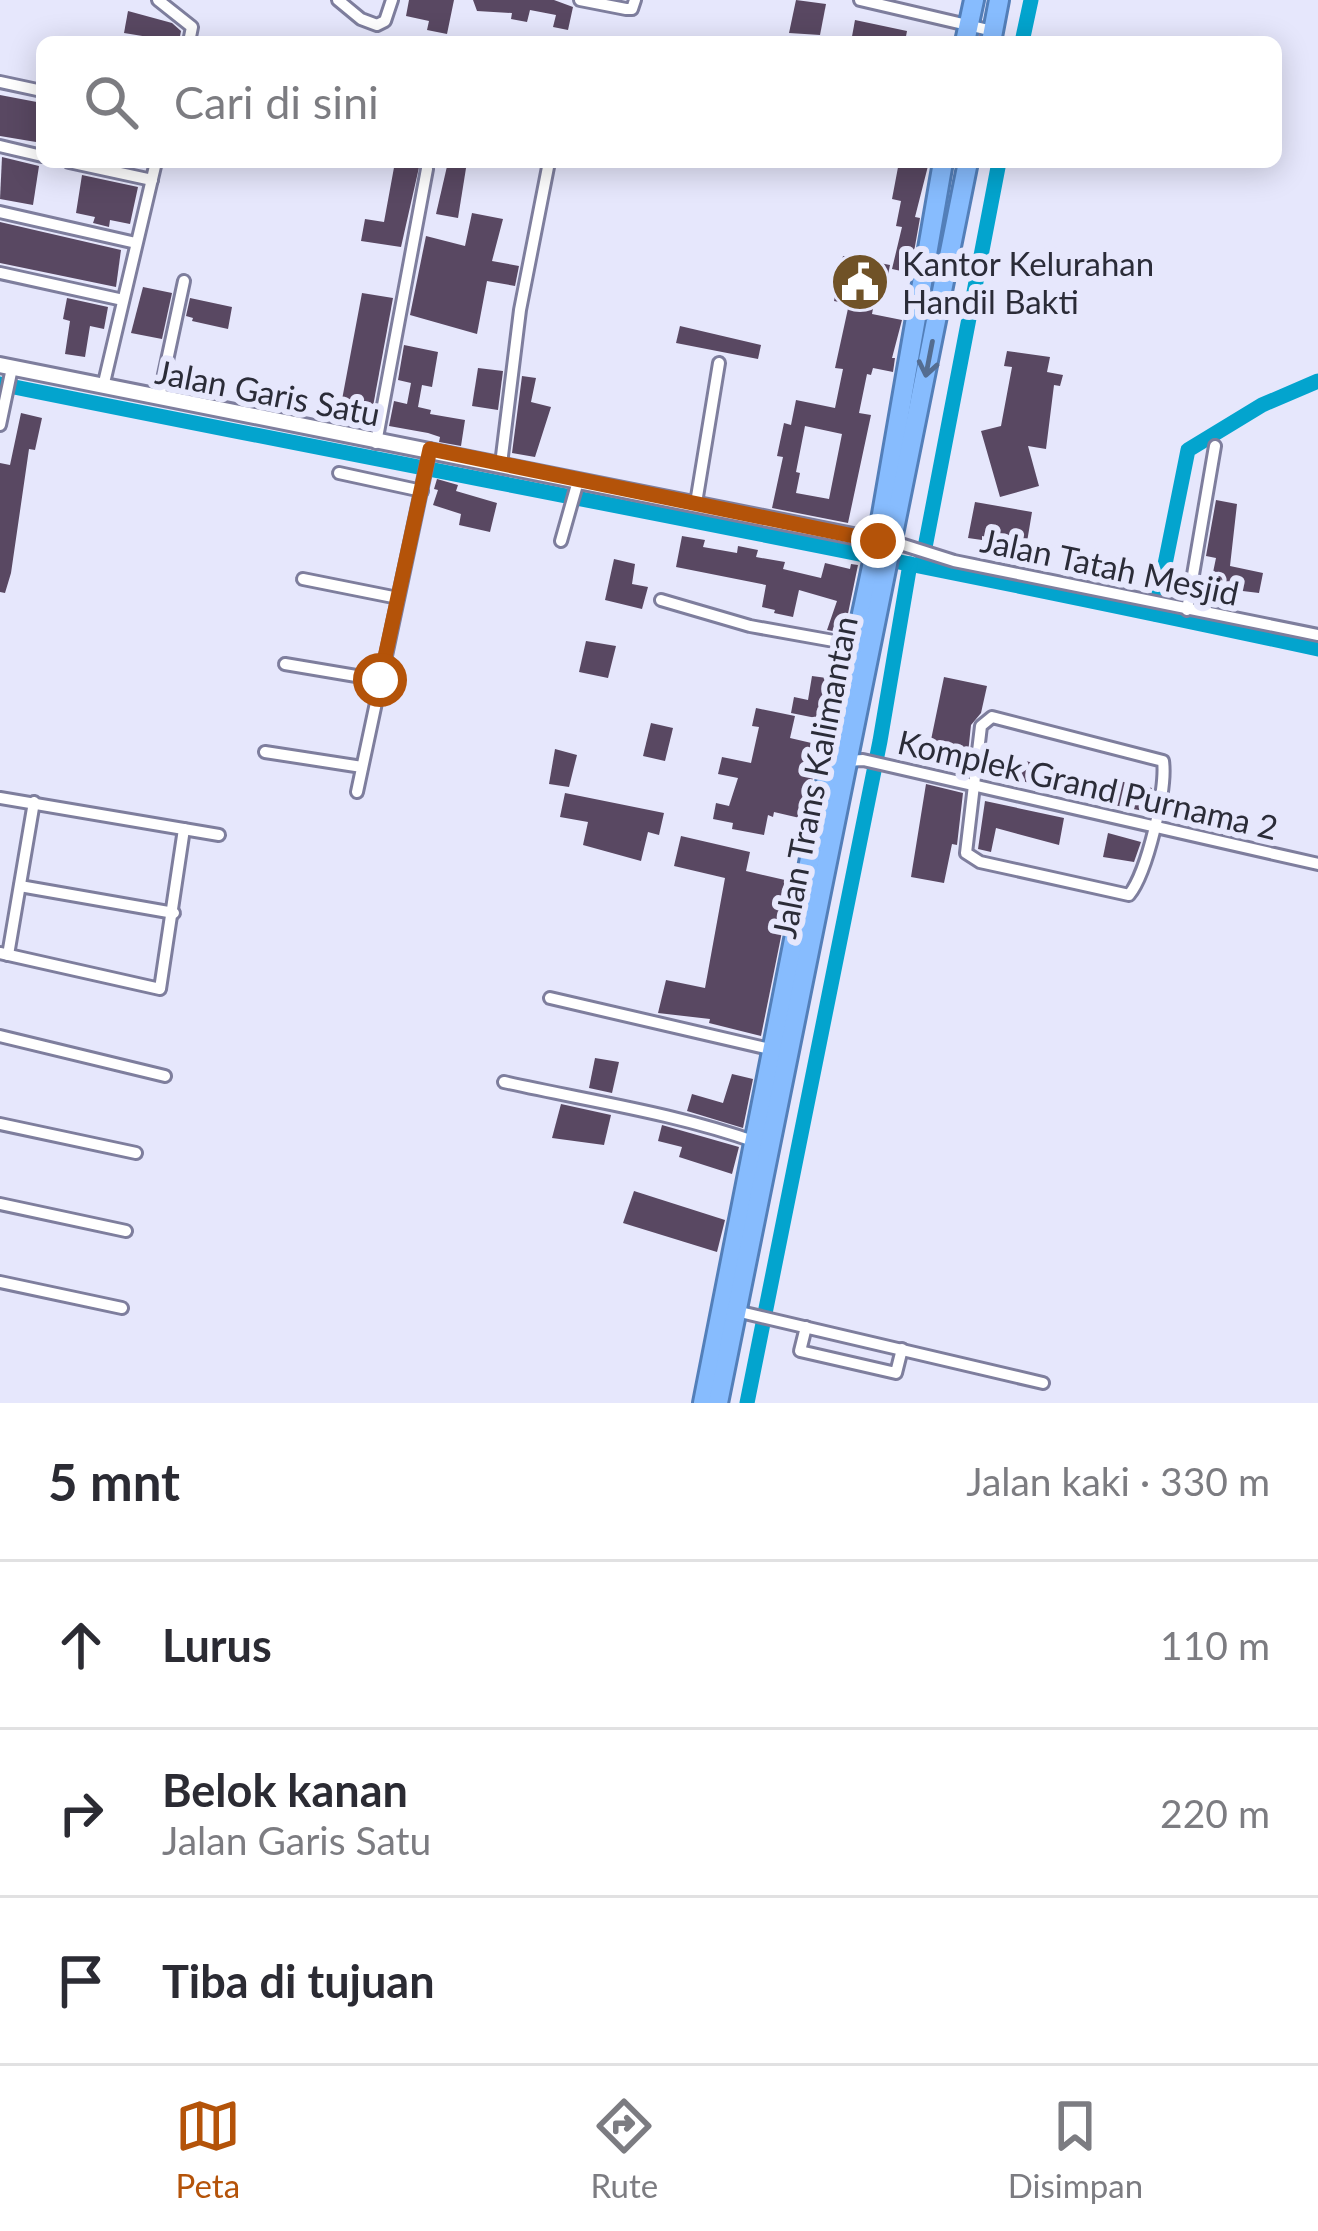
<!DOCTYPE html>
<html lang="id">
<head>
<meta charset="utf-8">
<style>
	:root { --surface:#fff; --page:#f7f7f7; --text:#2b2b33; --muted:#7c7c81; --line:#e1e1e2; --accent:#b45309 }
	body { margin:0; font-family:Lato,sans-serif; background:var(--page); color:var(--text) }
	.stop { position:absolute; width:36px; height:36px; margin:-27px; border:9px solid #b45309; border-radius:50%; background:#fff }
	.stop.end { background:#b45309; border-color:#fff; box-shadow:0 3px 12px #0008 }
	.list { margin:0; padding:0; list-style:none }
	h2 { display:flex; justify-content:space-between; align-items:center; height:156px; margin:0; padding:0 48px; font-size:51px }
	h2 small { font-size:39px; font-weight:400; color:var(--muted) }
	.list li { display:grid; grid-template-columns:78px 1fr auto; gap:36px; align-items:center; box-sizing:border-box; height:168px; padding:0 48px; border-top:3px solid var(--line) }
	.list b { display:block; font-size:45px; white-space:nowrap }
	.list p { margin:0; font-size:39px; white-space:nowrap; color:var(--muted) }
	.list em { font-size:39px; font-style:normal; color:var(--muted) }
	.icon { flex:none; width:66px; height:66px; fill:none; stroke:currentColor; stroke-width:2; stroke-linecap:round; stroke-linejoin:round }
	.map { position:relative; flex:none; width:1318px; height:1403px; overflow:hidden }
	.search { position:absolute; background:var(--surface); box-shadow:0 6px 30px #0003; left:36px; right:36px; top:36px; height:132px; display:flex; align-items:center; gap:30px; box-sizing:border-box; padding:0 42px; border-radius:18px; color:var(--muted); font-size:45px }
	.sheet { height:660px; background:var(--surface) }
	nav { display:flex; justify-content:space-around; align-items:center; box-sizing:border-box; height:168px; border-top:3px solid var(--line); background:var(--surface); font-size:33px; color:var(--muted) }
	nav a { display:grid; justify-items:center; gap:6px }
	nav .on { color:var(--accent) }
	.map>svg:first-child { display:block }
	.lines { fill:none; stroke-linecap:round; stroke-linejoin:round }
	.canal { stroke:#03a4ce; stroke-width:15 }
	.building { fill:#594862; fill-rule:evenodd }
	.minor-casing { stroke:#7e7e9d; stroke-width:16 }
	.tertiary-casing { stroke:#7e7e9d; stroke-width:20 }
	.trunk-casing { stroke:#537fb9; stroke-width:24 }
	.minor { stroke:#fff; stroke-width:10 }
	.tertiary { stroke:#fff; stroke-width:14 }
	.trunk { stroke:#87bcfe; stroke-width:18 }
	.oneway { stroke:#546d91 }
	.route { stroke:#b45309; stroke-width:15 }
	.labels { text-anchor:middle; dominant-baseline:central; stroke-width:12; stroke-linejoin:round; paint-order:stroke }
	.poi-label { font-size:33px; fill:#2b2c38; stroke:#e6e7fc; text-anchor:start }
	.street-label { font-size:33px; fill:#2b2c38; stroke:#e6e7fc }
</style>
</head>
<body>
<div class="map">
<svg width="1318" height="1403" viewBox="0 0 1318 1403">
	<rect width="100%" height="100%" fill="#e6e7fc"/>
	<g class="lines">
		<g class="canal">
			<polyline points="1022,42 1031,0"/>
			<path d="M0,384C439,473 880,554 1318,649"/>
			<polyline points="922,563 999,162"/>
			<polyline points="1155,614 1188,450 1262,405 1318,381"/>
			<polyline points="747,1403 880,741 910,564"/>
		</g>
	</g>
	<g class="building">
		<polygon points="409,0 454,0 447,34 427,30 429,21 406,16"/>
		<polygon points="473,0 554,0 573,7 568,30 553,27 556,15 530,10 527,22 511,19 512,13 477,11"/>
		<polygon points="796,0 826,4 820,35 789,33"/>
		<polygon points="128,11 172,23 181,31 179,42 124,33"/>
		<polygon points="855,20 907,31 905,42 851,42"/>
		<polygon points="0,95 42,103 42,143 0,136"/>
		<polygon points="2,157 39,166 33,205 0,199"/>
		<polygon points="395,162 420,163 401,247 361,241 365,219 384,222"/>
		<polygon points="448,162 467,162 458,218 436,214"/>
		<polygon points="899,162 929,162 915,217 920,218 912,263 908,262 906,272 892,269 902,227 896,226 901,201 892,199"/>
		<polygon points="82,175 138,187 130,224 110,220 109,227 93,223 95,217 76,213"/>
		<polygon points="472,213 503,219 492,261 519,266 515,286 487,281 477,334 410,315 426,236 465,246"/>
		<polygon points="0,222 121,250 116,287 0,263"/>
		<path d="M843,256L890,265L884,294L876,292L872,314L902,320L892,358H895L893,372L873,368L871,375L867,374L859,413L871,415L848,523L772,508L783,457L777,456L784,423L791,425L796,400L835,408L843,369L835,368L849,304L834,301ZM805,426L842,434L829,499L796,493L800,473L796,472Z"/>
		<polygon points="143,287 172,293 162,339 131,333"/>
		<polygon points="362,293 393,298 369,428 338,421"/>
		<polygon points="67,298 108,307 104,329 90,326 85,357 65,354 70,321 63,319"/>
		<polygon points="190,298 232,307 228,329 192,321 193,318 186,316"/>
		<polygon points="680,326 761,345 758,359 676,343"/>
		<polygon points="404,345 438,352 432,387 422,385 418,407 431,410 430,414 465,420 461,446 439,442 440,437 428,433 389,426 394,401 407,404 411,383 398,380"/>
		<polygon points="1007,351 1050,357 1047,372 1063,375 1060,386 1054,385 1046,449 1028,446 1039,486 1000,497 981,431 1001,426 1012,367 1004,366"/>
		<polygon points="478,368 503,371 498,410 472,406"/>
		<polygon points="522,376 536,378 531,402 551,407 535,457 512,453"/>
		<polygon points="21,413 42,418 35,450 29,449 11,573 5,593 0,592 0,463 10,465"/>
		<polygon points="437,479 458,485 456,491 497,503 490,532 459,525 461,514 433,505 438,490 434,489"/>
		<polygon points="1216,500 1237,504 1230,566 1263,573 1259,593 1210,587 1216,558 1206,556"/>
		<polygon points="975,502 1032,512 1024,560 1010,557 1013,542 982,536 982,540 968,538"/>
		<polygon points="682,536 705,540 703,547 737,553 738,546 758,550 756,557 785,562 783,569 821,578 825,563 850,569 851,564 858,565 844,633 827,630 837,601 799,590 793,617 774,613 775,610 762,607 766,585 676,567"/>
		<polygon points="614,559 635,564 632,584 648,587 642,609 605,600"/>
		<polygon points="586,641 616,646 608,678 579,672"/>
		<polygon points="812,676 834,679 826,720 791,713 794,697 808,700"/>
		<polygon points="944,677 987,686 981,713 971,725 966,773 926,764"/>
		<polygon points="756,708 795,716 790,738 820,745 804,819 774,812 773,817 768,815 764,835 732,829 733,823 713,819 716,803 729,806 738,778 718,774 722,757 751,763 759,727 752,726"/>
		<polygon points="651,723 673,728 665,761 643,756"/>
		<polygon points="555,749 577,755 569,787 549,784"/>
		<polygon points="1021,760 1065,770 1063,784 1049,781 1048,787 1017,780"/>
		<polygon points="1119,781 1152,788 1148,812 1114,805"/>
		<polygon points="926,784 963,793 957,845 952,844 944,883 911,877"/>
		<polygon points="565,793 664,813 659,835 648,832 641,861 583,845 588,822 560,817"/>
		<polygon points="985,801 1064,818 1059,845 996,828 991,852 978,849"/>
		<polygon points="1108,833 1141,842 1134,862 1103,857"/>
		<polygon points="681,836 750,852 746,871 785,880 781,896 789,897 761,1036 709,1023 710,1019 658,1013 666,980 705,988 725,878 674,866"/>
		<polygon points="595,1058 619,1062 612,1093 589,1088"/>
		<polygon points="732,1074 753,1079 743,1128 687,1111 692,1094 723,1103"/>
		<polygon points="561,1104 611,1115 604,1145 552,1138"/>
		<polygon points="662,1125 739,1147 732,1174 679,1157 682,1147 658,1141"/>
		<polygon points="634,1191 725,1220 717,1252 623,1223"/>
	</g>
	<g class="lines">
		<g class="minor-casing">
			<g id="minor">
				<polyline points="158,0 192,27 189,42"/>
				<polyline points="338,0 361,19 377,25 385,21 392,0"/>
				<polyline points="580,0 626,9 632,9 635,0"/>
				<polyline points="860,0 993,31"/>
				<polyline points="0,82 42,91"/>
				<polyline points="0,146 42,156"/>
				<polyline points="69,162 152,180"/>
				<polyline points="0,212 136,243"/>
				<polyline points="0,273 123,300"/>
				<polyline points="103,387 156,162"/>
				<polyline points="159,398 184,281"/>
				<polyline points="0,425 12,368"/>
				<polyline points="376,443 427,169"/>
				<polyline points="501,464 520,310 549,162"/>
				<polyline points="339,473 422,491"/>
				<polyline points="696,503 719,363"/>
				<polyline points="561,541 578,481"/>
				<polyline points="894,542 954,561 1318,635"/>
				<polyline points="303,579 398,598"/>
				<polyline points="661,600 750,626 856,645"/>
				<polyline points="1187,610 1215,446"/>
				<polyline points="285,664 380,680"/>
				<path d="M992,717L1163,761C1167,789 1147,873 1129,895L980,862L966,853L981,726Z"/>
				<polyline points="265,752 362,767"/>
				<polyline points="847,761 863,760 1318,864"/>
				<polyline points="357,792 430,449"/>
				<polyline points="0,798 219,835"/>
				<polyline points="20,886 174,913"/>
				<polyline points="0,953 160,989 184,829"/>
				<polyline points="8,955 34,802"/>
				<polyline points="550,998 774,1050"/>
				<polyline points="0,1036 165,1076"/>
				<path d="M504,1082C589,1101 674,1113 756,1142"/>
				<polyline points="0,1124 136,1153"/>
				<polyline points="0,1204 126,1231"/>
				<polyline points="0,1282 122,1308"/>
				<polyline points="736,1311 1043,1383"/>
				<polyline points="806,1327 800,1351 896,1373 902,1349"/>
			</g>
		</g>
		<g class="tertiary-casing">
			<polyline id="tertiary" points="0,365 878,541"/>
		</g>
		<g class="trunk-casing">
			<g id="trunk">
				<polyline points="965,42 974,0"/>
				<polyline points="991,42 999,0"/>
				<polyline points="703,1403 810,858 877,543 943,162"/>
				<polyline points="718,1403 968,162"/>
			</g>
		</g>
		<use href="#minor" class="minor"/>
		<use href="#tertiary" class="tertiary"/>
		<use href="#trunk" class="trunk"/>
	</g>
	<defs><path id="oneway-shaft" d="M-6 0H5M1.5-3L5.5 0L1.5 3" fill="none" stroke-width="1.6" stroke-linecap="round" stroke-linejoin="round" transform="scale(3)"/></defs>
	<use class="oneway" href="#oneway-shaft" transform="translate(929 359) rotate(101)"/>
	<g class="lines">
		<polyline class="route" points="380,680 430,449 878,541"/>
	</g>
	<defs>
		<g id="civic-disc" transform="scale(3)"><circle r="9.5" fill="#705227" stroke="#e6e7fc"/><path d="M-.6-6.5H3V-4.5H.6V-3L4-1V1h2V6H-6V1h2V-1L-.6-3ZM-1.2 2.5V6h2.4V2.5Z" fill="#fff"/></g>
	</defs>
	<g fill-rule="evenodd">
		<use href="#civic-disc" x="860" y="282"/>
	</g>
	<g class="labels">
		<g class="poi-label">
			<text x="902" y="263">Kantor Kelurahan<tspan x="902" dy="38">Handil Bakti</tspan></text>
		</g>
		<g class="street-label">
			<text transform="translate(268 392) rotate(11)">Jalan Garis Satu</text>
			<text transform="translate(1110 566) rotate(12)">Jalan Tatah Mesjid</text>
			<text transform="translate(814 777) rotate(-79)">Jalan Trans Kalimantan</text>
			<text transform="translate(1088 784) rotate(13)">Komplek Grand Purnama 2</text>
		</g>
	</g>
</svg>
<div class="stop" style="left:380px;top:680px"></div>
<div class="stop end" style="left:878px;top:541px"></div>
<div class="search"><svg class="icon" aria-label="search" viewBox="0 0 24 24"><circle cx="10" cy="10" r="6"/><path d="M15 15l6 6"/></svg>Cari di sini</div>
</div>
<section class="sheet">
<h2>5 mnt<small>Jalan kaki · 330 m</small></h2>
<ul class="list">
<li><svg class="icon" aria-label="ahead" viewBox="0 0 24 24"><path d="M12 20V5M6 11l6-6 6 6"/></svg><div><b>Lurus</b></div><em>110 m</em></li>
<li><svg class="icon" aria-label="right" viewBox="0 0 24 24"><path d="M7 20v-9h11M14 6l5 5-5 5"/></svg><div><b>Belok kanan</b><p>Jalan Garis Satu</p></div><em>220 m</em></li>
<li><svg class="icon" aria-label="arrive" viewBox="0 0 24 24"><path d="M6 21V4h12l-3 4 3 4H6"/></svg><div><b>Tiba di tujuan</b></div></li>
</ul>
</section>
<nav>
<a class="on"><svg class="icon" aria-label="map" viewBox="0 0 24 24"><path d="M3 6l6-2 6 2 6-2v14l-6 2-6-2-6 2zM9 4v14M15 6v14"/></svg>Peta</a>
<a><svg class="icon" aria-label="directions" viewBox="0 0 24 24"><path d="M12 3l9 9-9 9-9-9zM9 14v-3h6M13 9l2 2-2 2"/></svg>Rute</a>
<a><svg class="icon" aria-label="saved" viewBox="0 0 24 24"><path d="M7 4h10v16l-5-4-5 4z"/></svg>Disimpan</a>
</nav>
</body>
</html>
